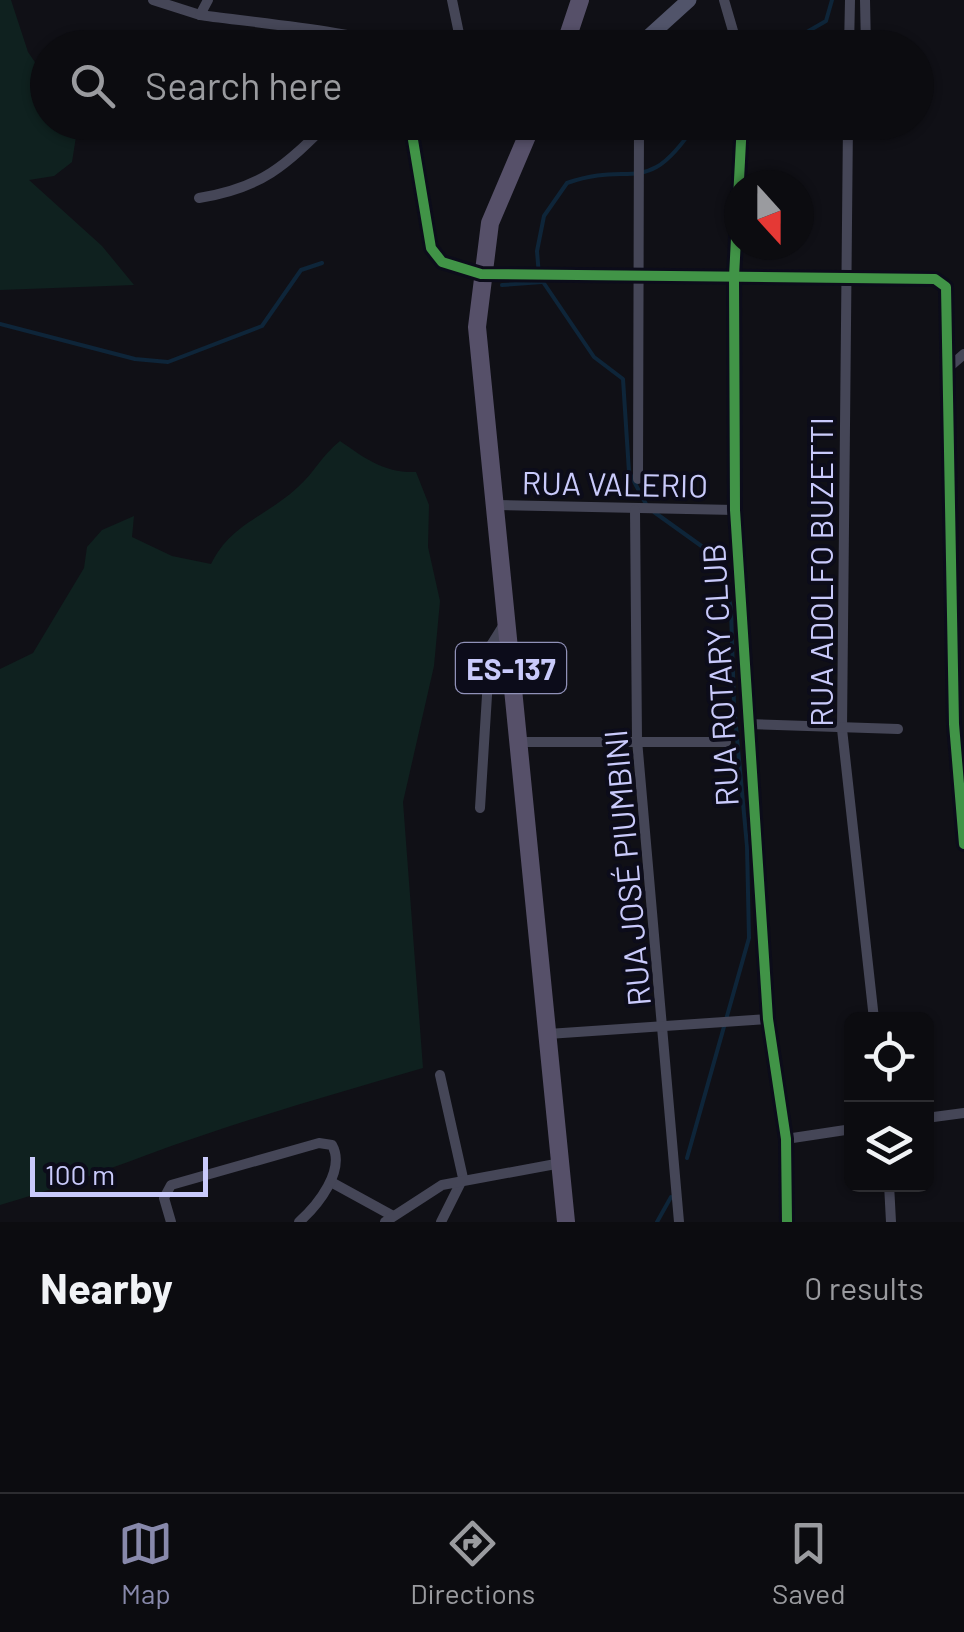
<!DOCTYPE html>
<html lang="en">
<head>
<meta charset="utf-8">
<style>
	:root { --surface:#0c0c10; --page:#151519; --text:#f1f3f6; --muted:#9a9b9f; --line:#2c2c30; --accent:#8889ab }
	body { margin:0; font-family:Barlow,sans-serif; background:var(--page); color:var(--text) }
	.controls { position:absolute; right:30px; bottom:30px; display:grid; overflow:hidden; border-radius:15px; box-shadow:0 2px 8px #0004 }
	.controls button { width:90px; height:90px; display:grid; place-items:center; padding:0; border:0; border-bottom:2px solid var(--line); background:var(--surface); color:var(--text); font:50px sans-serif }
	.compass { position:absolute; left:724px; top:170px; width:90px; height:90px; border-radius:50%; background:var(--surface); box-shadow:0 2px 8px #0004; rotate:159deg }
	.scale { position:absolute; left:30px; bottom:25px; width:178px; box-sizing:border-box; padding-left:10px; border:5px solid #c9cafb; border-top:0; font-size:28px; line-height:35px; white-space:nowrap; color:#c9cafb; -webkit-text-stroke:8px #0c0c1a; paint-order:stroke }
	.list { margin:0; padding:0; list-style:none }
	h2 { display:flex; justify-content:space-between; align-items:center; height:130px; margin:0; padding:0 40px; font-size:42px }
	h2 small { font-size:32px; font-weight:400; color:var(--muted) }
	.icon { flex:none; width:55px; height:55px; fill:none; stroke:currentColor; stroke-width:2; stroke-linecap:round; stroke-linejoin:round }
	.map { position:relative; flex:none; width:964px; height:1222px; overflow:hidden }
	.search { position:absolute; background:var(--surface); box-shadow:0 2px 8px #0004; left:30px; right:30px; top:30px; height:110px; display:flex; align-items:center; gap:25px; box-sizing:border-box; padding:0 35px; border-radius:55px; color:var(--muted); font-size:38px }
	.sheet { height:270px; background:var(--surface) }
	nav { display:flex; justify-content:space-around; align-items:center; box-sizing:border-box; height:140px; border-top:2px solid var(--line); background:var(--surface); font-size:28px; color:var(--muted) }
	nav a { display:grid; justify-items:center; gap:5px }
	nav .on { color:var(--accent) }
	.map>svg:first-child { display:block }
	.green { fill:#0f211f }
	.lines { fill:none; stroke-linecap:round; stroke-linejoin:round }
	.stream { stroke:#0e2539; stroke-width:4 }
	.street { stroke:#454657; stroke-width:10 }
	.secondary { stroke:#51546a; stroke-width:15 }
	.primary { stroke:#565069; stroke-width:18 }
	.cycleway-casing { stroke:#0c0c1a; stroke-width:16 }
	.cycleway { stroke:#419447; stroke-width:10 }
	.labels { text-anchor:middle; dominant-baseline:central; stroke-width:8; stroke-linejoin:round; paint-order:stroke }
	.shield { fill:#0c0c1a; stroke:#9091b8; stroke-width:2.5 }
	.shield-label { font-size:30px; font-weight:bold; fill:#c9cafb }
	.street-label { font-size:32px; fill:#c9cafb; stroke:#0c0c1a }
</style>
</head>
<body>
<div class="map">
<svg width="964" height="1222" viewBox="0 0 964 1222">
	<rect width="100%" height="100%" fill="#101016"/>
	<g class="green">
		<polygon points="0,0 11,0 28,52 47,80 48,122 78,124 72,162 54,176 29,180 102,246 134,285 0,290"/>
		<path d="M340,441C366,459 384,473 416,472L429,505L428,547L440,601L434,666L403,802L423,1068C330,1095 236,1122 144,1156C98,1173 49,1191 0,1205V669L33,653L84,568L87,547L102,530L134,516L132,537L172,556L211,564C231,523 266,517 298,487C314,473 322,455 340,441Z"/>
	</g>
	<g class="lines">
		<g class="stream">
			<polyline points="779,48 826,21 832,0"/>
			<polyline points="502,285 542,282"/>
			<polyline points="0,324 135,359 168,362 262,326 301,270 322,263"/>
			<path d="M647,506L629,472L623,379L594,357L539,276L537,251L544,216L567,183C634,159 646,201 697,122"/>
			<polyline points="654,512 707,550 725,576 731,609 734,705 747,846 749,938 687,1158"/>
			<polyline points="657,1222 671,1197"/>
		</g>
		<g class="street">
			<polyline points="153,0 200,15"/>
			<path d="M208,0L200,15C231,20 380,34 393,48"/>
			<polyline points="452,0 462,48"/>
			<polyline points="724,0 738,48"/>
			<polyline points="865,0 866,48"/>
			<polyline points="279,48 296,30"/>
			<polyline points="849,48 850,0"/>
			<polyline points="410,122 431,248 442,262 481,274 935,279 946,287 954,724 964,844"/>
			<polyline points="742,122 734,277 735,510 768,1019 786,1139 787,1222"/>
			<polyline points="848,122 842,729 874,1019"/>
			<path d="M199,198C262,188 285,166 329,122"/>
			<polyline points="948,368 964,354"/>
			<polyline points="638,479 639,122"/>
			<polyline points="495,505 735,510"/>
			<polyline points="635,510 637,740 679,1222"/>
			<polyline points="746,724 898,729"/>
			<polyline points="520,742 726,742"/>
			<polyline points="480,808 490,647 505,623"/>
			<polyline points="548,1034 768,1019"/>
			<polyline points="440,1075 463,1178 441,1222"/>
			<polyline points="926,1118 964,1113"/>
			<polyline points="786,1139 852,1129"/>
			<polyline points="331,1182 393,1216"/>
			<polyline points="889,1184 891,1222"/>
			<path d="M171,1222L164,1198L171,1185L319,1143L332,1145C346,1170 318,1205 299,1222"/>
			<polyline points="385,1222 442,1185 561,1163"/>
		</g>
		<polyline class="secondary" points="636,48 689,0"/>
		<g class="primary">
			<polyline points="564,48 580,0"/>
			<polyline points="533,122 490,223 477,327 566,1222"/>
		</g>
		<g class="cycleway-casing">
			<g id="cycleway">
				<polyline points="410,122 431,248 442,262 481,274 935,279 946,287 954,724 964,844"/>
				<polyline points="742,122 734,277 735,510 768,1019 786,1139 787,1222"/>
			</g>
		</g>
		<use href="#cycleway" class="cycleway"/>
	</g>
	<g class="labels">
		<rect class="shield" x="456" y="643" width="110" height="50" rx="8"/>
		<g class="shield-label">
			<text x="511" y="668">ES-137</text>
		</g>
		<g class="street-label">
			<text transform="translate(615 483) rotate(1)">RUA VALERIO</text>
			<text transform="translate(820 572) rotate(-90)">RUA ADOLFO BUZETTI</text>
			<text transform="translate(719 675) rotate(-93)">RUA ROTARY CLUB</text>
			<text transform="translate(626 868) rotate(-95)">RUA JOSÉ PIUMBINI</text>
		</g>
	</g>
</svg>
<div class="controls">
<button><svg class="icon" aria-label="locate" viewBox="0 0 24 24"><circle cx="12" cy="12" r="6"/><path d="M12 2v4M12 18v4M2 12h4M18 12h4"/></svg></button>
<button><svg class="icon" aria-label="layers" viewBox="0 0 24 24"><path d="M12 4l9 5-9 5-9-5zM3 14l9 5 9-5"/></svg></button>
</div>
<svg class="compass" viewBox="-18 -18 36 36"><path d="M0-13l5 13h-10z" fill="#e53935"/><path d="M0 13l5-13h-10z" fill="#9a9b9f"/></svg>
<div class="scale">100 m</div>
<div class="search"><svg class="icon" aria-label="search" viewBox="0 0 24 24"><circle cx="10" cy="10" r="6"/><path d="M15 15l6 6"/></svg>Search here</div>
</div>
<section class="sheet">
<h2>Nearby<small>0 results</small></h2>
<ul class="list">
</ul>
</section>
<nav>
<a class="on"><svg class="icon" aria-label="map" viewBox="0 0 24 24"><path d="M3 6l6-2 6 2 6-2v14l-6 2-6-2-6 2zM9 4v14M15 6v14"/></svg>Map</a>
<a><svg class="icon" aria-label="directions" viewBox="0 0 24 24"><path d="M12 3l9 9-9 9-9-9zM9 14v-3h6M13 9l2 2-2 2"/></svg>Directions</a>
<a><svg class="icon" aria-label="saved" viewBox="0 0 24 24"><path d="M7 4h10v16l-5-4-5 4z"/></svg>Saved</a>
</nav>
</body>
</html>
